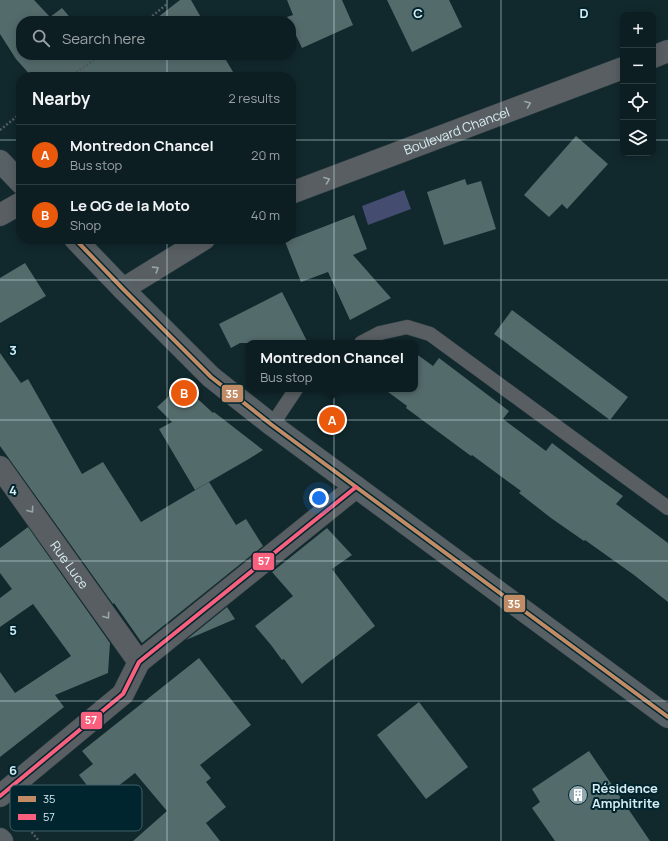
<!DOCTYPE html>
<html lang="en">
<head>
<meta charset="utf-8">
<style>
	:root { --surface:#0d1e22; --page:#1b2b2f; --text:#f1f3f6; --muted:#9aa2a5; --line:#2d3c40; --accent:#ea580c }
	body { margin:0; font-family:Manrope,sans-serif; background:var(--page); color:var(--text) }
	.controls { position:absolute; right:12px; top:12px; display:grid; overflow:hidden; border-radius:8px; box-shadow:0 2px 10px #0003 }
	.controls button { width:36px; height:36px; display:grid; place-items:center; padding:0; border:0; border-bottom:1px solid var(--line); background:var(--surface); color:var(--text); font:20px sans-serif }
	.you { position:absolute; left:319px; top:498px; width:14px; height:14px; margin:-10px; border:3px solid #fff; border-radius:50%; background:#1a73e8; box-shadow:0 0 0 6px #1a73e833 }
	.badge { display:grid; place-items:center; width:26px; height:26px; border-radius:50%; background:var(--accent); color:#fff; font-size:13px; font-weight:700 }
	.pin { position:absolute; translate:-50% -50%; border:2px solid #fff; box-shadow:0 1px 4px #0006 }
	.popup { position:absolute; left:246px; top:340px; width:172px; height:52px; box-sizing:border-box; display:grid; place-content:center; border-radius:8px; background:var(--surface); filter:drop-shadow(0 1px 3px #0005); font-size:13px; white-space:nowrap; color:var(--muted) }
	.popup b { font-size:15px; color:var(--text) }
	.popup::after { content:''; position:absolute; left:50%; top:100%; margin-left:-8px; border:8px solid transparent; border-top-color:var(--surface) }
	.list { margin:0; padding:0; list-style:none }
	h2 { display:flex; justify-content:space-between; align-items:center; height:52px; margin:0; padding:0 16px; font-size:17px }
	h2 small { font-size:13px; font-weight:400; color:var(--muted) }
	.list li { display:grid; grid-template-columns:26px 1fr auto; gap:12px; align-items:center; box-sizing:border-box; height:60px; padding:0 16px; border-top:1px solid var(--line) }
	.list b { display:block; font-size:15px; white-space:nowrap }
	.list p { margin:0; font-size:13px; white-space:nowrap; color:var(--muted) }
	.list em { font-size:13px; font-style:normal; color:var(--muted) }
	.icon { flex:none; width:22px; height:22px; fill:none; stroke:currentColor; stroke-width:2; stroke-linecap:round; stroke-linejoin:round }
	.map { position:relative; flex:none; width:668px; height:841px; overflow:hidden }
	.search { position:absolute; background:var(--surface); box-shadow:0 2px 10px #0003; left:16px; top:16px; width:280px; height:44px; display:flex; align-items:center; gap:10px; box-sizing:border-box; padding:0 14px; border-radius:16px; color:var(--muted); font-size:15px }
	.panel { position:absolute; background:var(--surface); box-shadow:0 2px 10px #0003; left:16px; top:72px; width:280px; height:172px; border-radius:16px }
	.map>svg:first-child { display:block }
	.water { fill:#444c70 }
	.building { fill:#546b6c }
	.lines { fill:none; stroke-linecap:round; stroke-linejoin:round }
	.lane-casing { stroke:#2f4246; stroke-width:15 }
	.street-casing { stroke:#2f4246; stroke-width:23 }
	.secondary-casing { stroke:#2f4246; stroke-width:23 }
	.path { stroke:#525e61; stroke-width:2.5; stroke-dasharray:2 2; stroke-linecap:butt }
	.lane { stroke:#585e62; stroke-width:14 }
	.street { stroke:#585e62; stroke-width:22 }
	.secondary { stroke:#576064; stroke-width:22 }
	.bus-1-casing { stroke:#00252f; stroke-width:7 }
	.bus-2-casing { stroke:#00252f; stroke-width:7 }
	.bus-1 { stroke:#c18c65; stroke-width:4 }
	.bus-2 { stroke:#f8607d; stroke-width:4 }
	.oneway { stroke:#98a6aa }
	.grid { fill:none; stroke:#d8edf3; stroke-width:1; stroke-opacity:0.55 }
	.labels { text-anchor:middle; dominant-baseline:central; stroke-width:4; stroke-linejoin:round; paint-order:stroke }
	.street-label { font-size:13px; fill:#d8edf3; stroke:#00252f }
	.poi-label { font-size:13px; font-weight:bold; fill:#d8edf3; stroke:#00252f; text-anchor:start }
	.key { fill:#00252f; stroke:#41616a; stroke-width:1 }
	.key-label { font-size:11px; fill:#d8edf3 }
	.grid-label { font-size:13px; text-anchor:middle; font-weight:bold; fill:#d8edf3; stroke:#00252f; stroke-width:4; stroke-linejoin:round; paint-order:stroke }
	.line-badge { stroke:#00252f; stroke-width:1.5 }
	.badge-label { font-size:11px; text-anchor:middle; font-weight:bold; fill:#fff }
</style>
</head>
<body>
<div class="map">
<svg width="668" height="841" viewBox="0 0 668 841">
	<rect width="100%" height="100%" fill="#11282d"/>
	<polygon class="water" points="404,190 411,209 368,225 362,206"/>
	<g class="building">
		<polygon points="0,0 34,0 50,17 62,8 73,21 21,21 21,55 100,55 104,60 110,55 223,55 236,77 32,77 16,59 0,34"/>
		<polygon points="180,0 191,0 203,21 153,21"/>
		<polygon points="287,0 342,0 353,25 302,48 291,25 291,21 289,21 287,17 293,15"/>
		<polygon points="387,0 449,0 462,27 412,52"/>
		<polygon points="576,136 608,164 567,209 562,204 549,217 524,195"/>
		<polygon points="465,179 467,185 481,181 496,229 444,245 427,192"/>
		<polygon points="354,215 367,249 353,255 391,298 350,320 328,272 301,282 284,239 292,239"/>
		<polygon points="25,263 46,296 0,323 0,278"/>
		<polygon points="282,292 308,343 240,343 231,348 219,324"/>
		<polygon points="512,310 628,397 610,420 494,334"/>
		<polygon points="0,353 21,383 28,379 82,474 103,462 141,522 209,482 236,525 246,519 263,546 142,643 114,603 113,604 0,446"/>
		<polygon points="415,353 433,366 439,358 509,411 503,419 546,451 552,443 602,481 623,496 616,504 668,543 668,602 634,575 585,540 584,541 551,518 519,493 521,491 472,455 471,456 406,408 407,406 384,389 415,389"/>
		<polygon points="180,386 200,401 213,413 214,412 263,450 247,460 195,490 159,429 172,422 157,407"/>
		<polygon points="28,527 110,643 108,673 55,695 64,707 0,757 0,672 15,693 71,656 33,604 0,627 0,598 12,589 0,573 0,548"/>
		<polygon points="327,528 352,555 332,569 375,626 306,680 302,684 284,659 282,660 271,645 255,626 293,596 272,572"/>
		<polygon points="227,607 235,619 186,640"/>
		<polygon points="199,658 251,725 200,765 211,778 206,782 226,807 206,823 220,841 133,841 167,811 135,773 99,801 79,775 93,764 82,751"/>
		<polygon points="419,702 468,767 426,799 377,735"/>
		<polygon points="589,751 650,841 555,841 532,808 540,802 532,789"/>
	</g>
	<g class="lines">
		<g class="lane-casing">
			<g id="lane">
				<polyline points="361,343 380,333 407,327 430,334 668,508"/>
				<polyline points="272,425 296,389"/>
			</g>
		</g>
		<g class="street-casing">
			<g id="street">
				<polyline points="653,57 668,51"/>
				<path id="s1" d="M291,193L623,68"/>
				<polyline points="0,215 21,203"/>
				<polyline points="123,289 204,239"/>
				<path id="s2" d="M0,467L139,662"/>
				<polyline points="0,796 123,694 139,662 356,487"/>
			</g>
		</g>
		<g class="secondary-casing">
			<g id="secondary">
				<polyline points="0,161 21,183"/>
				<polyline points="75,239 123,289 211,377 272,425 668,717"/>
				<polyline points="0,839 2,841"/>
			</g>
		</g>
		<g class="path">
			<polyline points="146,21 167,4"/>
			<polyline points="70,77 101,55"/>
			<polyline points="0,130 21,113"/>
			<polyline points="29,829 39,841"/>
		</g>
		<use href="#lane" class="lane"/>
		<use href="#street" class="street"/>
		<use href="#secondary" class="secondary"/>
		<g class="bus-1-casing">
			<polyline id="bus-1" points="75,239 123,289 211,377 272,425 668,717"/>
		</g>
		<g class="bus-2-casing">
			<polyline id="bus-2" points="0,796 123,694 139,662 356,487"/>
		</g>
		<use href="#bus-1" class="bus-1"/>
		<use href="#bus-2" class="bus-2"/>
	</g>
	<defs><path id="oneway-chevron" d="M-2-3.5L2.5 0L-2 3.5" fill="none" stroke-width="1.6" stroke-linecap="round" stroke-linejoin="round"/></defs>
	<g class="oneway">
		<use href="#oneway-chevron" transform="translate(528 104) rotate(-21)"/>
		<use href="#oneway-chevron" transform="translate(327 180) rotate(-21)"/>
		<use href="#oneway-chevron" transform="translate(156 269) rotate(-32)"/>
		<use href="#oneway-chevron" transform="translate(31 510) rotate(54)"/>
		<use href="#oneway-chevron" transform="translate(107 616) rotate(54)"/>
	</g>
	<path class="grid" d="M167,0V21M334,0V841M501,0V841M167,55V77M0,140H21M291,140H623M653,140H668M167,239V841M0,280H668M0,420H668M0,561H668M0,701H668"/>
	<defs>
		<g id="building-disc" transform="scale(1)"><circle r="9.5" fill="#92a8ae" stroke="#00252f"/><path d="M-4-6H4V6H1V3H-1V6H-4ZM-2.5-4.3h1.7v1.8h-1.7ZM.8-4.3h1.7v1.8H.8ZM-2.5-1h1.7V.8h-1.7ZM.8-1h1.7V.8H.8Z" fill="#fff"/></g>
	</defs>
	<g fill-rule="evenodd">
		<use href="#building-disc" x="578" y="795"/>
	</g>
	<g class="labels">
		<g class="street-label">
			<text stroke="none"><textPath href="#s1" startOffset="177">Boulevard Chancel</textPath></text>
			<text stroke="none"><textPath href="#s2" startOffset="120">Rue Luce</textPath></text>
		</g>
		<g class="poi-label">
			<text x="592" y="788">Résidence<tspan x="592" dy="15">Amphitrite</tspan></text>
		</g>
	</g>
	<rect x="10" y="785" width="132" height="46" rx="6" class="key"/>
	<rect x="18" y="796" width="18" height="6" fill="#c18c65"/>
	<rect x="18" y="814" width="18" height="6" fill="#f8607d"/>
	<g class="key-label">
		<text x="43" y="803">35</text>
		<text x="43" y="821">57</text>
	</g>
	<g class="grid-label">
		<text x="418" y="18">C</text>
		<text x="584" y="18">D</text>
		<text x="13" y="355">3</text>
		<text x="13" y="495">4</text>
		<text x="13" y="635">5</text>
		<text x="13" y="775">6</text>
	</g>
	<g class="line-badge">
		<rect x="221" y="384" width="23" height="19" rx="4" fill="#c18c65"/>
		<rect x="252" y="552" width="23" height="19" rx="4" fill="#f8607d"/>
		<rect x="503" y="594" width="23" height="19" rx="4" fill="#c18c65"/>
		<rect x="80" y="711" width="23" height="19" rx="4" fill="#f8607d"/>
	</g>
	<g class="badge-label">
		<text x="232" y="398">35</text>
		<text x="264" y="565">57</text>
		<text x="514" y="608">35</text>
		<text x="91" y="724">57</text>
	</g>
</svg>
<div class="controls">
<button>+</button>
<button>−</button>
<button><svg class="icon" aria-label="locate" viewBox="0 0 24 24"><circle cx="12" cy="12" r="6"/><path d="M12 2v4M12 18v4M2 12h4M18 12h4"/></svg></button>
<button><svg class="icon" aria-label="layers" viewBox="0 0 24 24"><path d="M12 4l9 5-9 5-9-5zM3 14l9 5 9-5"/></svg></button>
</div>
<div class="you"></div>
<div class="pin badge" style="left:332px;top:420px">A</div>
<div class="popup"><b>Montredon Chancel</b>Bus stop</div>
<div class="pin badge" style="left:184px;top:393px">B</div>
<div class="search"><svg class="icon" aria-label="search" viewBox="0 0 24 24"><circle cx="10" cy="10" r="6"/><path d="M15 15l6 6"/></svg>Search here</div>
<section class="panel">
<h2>Nearby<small>2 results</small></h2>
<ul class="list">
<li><span class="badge">A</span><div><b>Montredon Chancel</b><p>Bus stop</p></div><em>20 m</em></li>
<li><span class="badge">B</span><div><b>Le QG de la Moto</b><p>Shop</p></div><em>40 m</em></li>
</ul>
</section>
</div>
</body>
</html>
